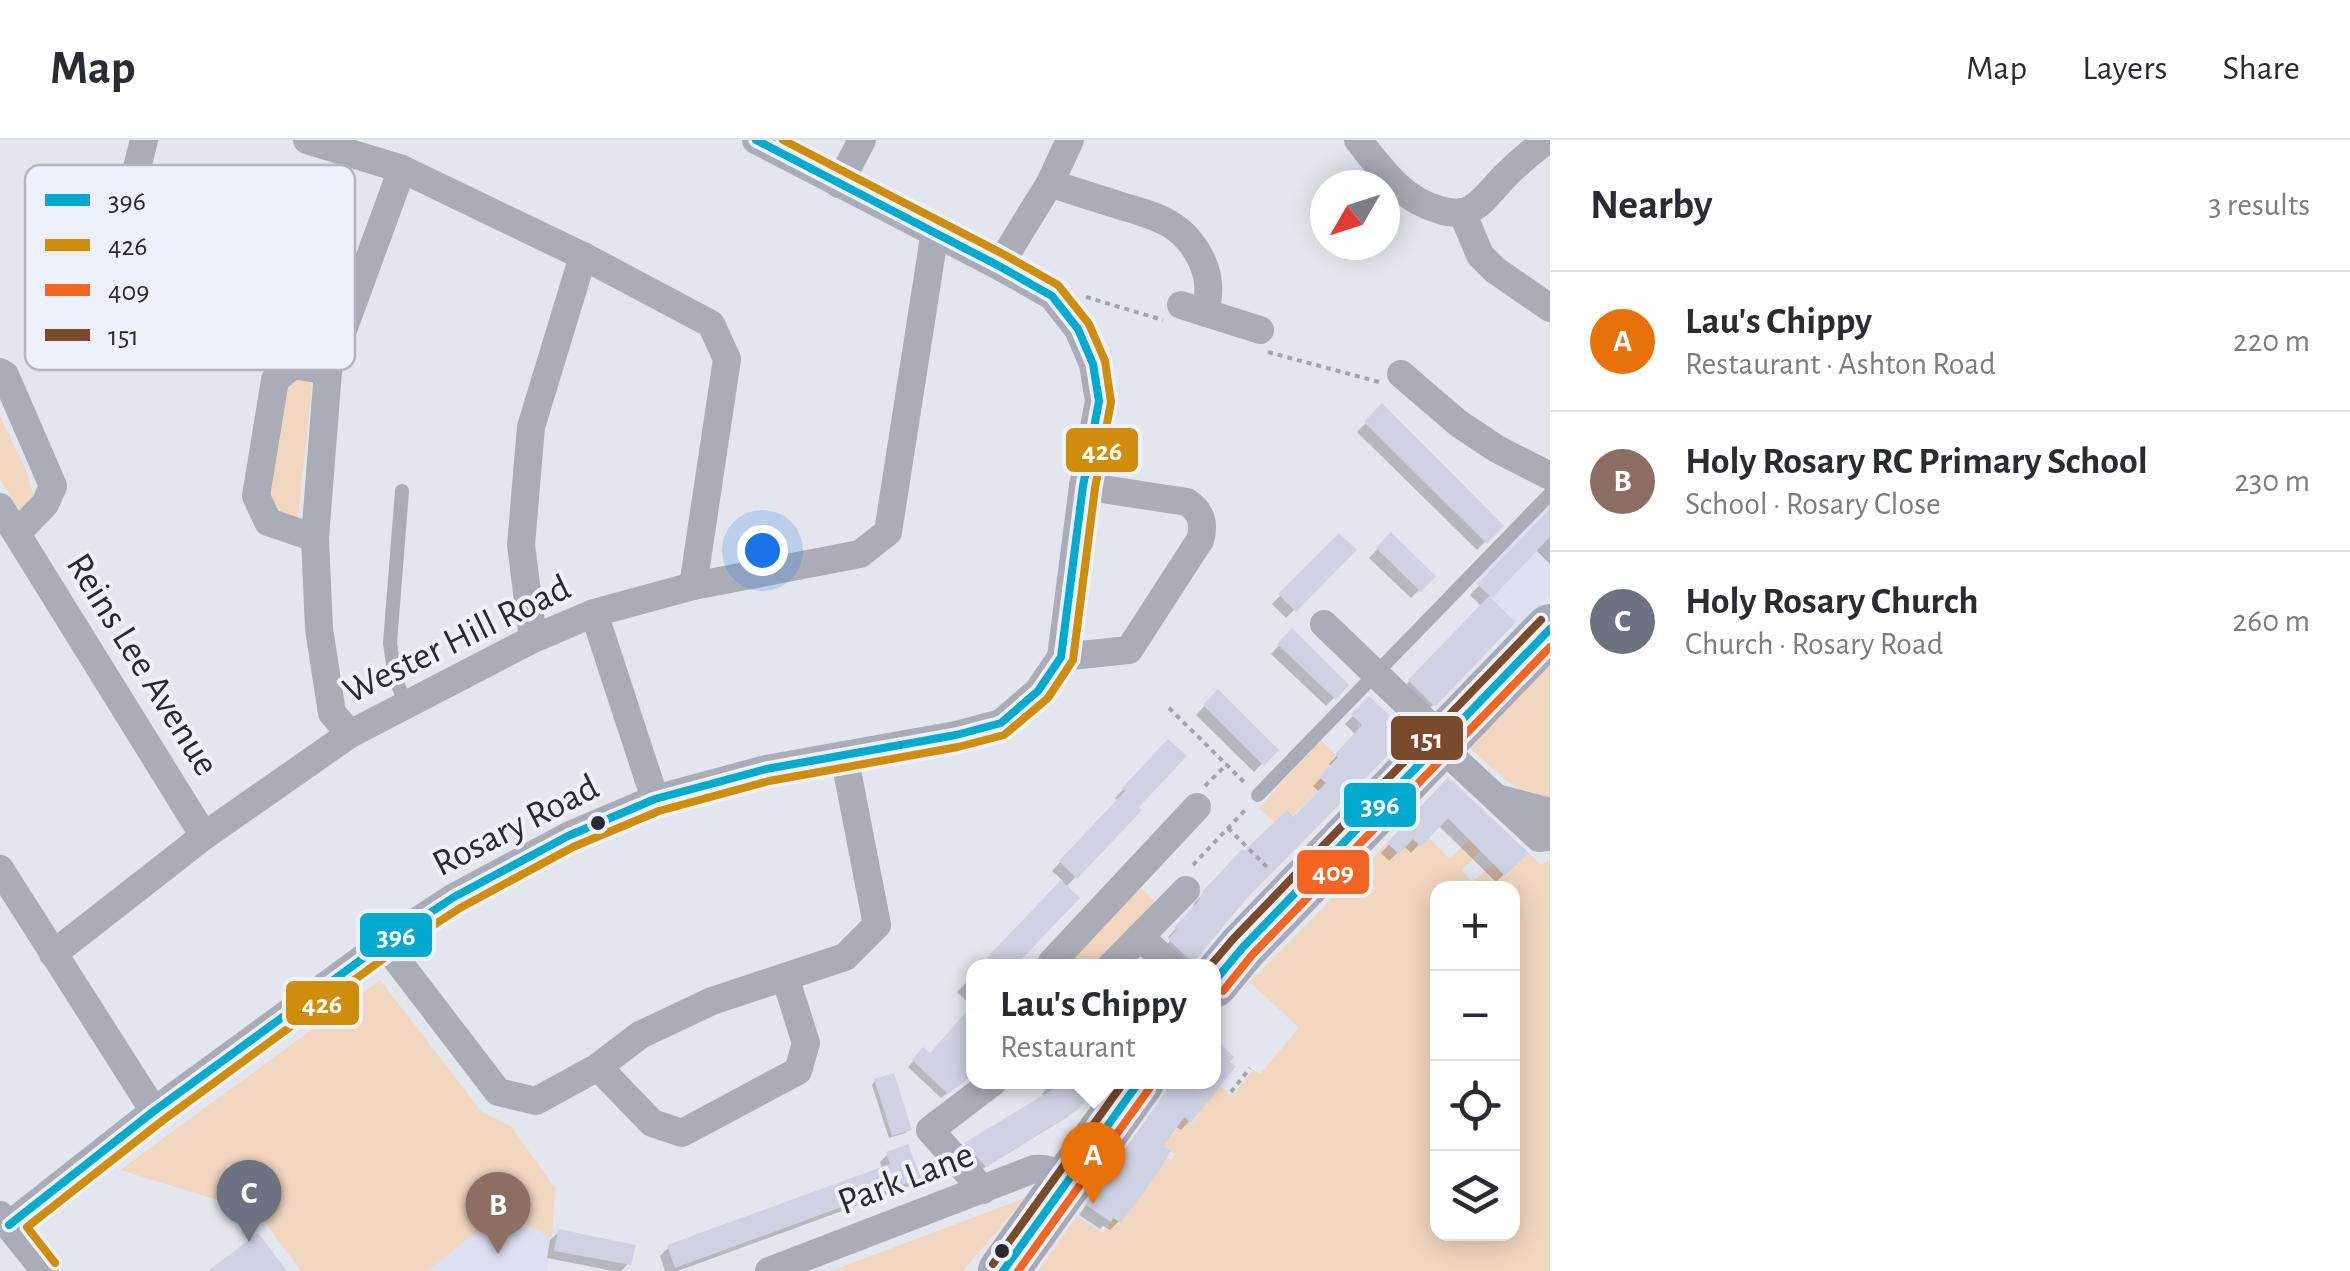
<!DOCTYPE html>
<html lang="en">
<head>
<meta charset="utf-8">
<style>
	:root { --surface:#fff; --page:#f2f2f3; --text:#2b2b33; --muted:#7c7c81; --line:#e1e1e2; --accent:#ea580c }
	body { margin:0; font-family:"Alegreya Sans",sans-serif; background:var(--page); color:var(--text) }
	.controls { position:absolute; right:30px; bottom:30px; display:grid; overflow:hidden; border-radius:20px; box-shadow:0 5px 25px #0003 }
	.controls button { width:90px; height:90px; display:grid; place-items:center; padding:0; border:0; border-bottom:2px solid var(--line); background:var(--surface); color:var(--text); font:50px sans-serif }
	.compass { position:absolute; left:1310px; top:30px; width:90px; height:90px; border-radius:50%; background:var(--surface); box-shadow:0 5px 25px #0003; rotate:231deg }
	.you { position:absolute; left:762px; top:410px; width:35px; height:35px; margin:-25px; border:8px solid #fff; border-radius:50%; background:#1a73e8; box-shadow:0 0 0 15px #1a73e833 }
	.badge { display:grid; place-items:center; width:65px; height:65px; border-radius:50%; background:var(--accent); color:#fff; font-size:32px; font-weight:700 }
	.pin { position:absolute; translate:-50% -82px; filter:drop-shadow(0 2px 5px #0008) }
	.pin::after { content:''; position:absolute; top:52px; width:35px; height:30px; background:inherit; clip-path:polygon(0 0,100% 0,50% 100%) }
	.popup { position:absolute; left:966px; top:819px; width:255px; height:130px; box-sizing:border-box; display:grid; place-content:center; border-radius:20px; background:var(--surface); filter:drop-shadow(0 2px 8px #0005); font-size:32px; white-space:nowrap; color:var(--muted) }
	.popup b { font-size:38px; color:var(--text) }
	.popup::after { content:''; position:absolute; left:50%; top:100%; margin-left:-20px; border:20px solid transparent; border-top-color:var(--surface) }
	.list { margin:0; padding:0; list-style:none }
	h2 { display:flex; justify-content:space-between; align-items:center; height:130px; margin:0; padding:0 40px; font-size:42px }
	h2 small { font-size:32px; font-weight:400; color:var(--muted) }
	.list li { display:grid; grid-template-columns:65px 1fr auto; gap:30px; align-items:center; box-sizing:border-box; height:140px; padding:0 40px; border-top:2px solid var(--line) }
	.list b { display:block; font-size:38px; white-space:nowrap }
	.list p { margin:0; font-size:32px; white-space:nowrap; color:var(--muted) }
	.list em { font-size:32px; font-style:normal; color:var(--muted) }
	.icon { flex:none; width:55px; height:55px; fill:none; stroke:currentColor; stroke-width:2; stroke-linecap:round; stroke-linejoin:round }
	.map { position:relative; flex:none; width:1550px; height:1131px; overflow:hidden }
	header { display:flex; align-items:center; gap:60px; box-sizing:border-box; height:140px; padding:0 50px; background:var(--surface); border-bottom:2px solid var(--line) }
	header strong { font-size:48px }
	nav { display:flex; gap:55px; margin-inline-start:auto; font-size:35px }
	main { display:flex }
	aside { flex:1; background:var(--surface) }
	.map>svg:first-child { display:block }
	.built { fill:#dce0f1 }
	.green { fill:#f1d6c0; fill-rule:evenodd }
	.shadow { fill:#0003 }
	.building { fill:#cfd2e2 }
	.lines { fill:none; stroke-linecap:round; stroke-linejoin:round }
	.path { stroke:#a3a5ad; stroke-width:4; stroke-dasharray:5 5; stroke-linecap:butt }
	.lane { stroke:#aaadb8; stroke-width:14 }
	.street { stroke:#aaadb8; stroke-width:28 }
	.highway { stroke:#a8aab7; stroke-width:50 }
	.bus-1-casing { stroke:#edf0fd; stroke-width:15 }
	.bus-2-casing { stroke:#edf0fd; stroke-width:15 }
	.bus-3-casing { stroke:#edf0fd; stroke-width:15 }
	.bus-4-casing { stroke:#edf0fd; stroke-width:15 }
	.bus-1 { stroke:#00a9ce; stroke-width:8 }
	.bus-2 { stroke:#ce8d0a; stroke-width:8 }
	.bus-3 { stroke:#f26522; stroke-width:8 }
	.bus-4 { stroke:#7a4b2a; stroke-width:8 }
	.bus-dot { fill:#292a30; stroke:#edf0fd; stroke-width:4 }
	.labels { text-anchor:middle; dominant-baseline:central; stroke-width:8; stroke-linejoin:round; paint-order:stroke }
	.street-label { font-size:38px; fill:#292a30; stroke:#edf0fd }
	.key { fill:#edf0fd; stroke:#b2b5c0; stroke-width:2.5 }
	.key-label { font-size:28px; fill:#292a30 }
	.line-badge { stroke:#edf0fd; stroke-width:4 }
	.badge-label { font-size:28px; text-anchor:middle; font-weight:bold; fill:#fff }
</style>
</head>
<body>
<header>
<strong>Map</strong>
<nav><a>Map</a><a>Layers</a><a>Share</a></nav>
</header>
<main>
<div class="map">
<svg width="1550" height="1131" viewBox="0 0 1550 1131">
	<rect width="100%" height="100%" fill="#e4e6ee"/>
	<g class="built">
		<polygon points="1550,363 1550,454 1523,488 1475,442"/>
		<polygon points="502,1072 552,1098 547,1131 427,1131"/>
	</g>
	<g class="green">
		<polygon points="296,240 307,241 312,246 298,377 291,381 267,364 279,252"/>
		<polygon points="0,276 27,332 35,362 19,369 0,339"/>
		<polygon points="1550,523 1550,659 1520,650 1506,640 1469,607"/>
		<polygon points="1321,600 1345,624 1320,637 1326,643 1280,688 1259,668"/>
		<path d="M1429,698L1450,719L1469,700L1481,711L1462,730L1473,742L1493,723L1506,736L1529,713L1541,725L1550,720V1131H1038L1077,1076L1103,1093L1113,1078L1122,1083L1158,1013L1171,1020L1175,1014L1164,1006L1185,978L1193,983L1201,972L1194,966L1214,941L1232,956L1253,930L1260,934L1299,888L1250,842L1387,703L1399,714L1413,699L1421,707ZM1438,748H1512V1094H1438Z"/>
		<polygon points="1133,749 1142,749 1154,761 1152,774 1100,826 1074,826 1071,823 1075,810"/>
		<polygon points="380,840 482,972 511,986 555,1048 552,1098 502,1072 427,1131 301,1131 257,1072 120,1030"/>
		<polygon points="1025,1058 963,1131 831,1131"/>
	</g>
	<g class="shadow">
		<polygon points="1382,267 1501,386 1477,410 1357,292"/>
		<polygon points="1550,372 1550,424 1535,409 1488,458 1513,482 1425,573 1401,550 1482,467 1470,455"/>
		<polygon points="1391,395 1433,436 1411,458 1369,418"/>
		<polygon points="1339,396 1354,410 1286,478 1272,464"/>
		<polygon points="1292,492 1346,545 1326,566 1271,514"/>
		<polygon points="1218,552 1275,610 1254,632 1196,575"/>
		<polygon points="1369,560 1405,594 1225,779 1185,826 1162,809 1171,800 1168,797 1191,773 1195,762 1243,713 1293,680 1320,653 1313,646 1332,627 1329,624 1356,595 1345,584"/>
		<polygon points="1168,602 1135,667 1138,670 1065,748 1076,758 1012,826 982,826 1063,741 1052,731 1118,661 1115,658"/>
		<polygon points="1448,641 1525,713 1496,742 1438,685 1411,713 1404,706 1389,721 1381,713"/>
		<polygon points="973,836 973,867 957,852"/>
		<polygon points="973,886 973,934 941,958 908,927 923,911 929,916"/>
		<polygon points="1213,899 1226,922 1189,981 1181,990 1175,986 1119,1081 1110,1090 1103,1086 1100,1089 1079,1075 1173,942 1213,942"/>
		<polygon points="875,941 909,989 905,993 889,998 872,945"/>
		<polygon points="1052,942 1097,942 1067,977 976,1033 958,1013 966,1005 1045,957 1042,954"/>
		<polygon points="888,1014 918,1037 910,1046 678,1131 665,1131 660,1116 668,1108 882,1029 880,1022"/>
		<polygon points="559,1092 628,1124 621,1131 613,1131 547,1118 550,1100"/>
	</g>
	<g class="building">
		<polygon points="1382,263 1504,386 1487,404 1364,282"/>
		<polygon points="1550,369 1550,397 1492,458 1477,444"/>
		<polygon points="1391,392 1436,436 1421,452 1376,408"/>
		<polygon points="1339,393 1357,410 1296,472 1278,454"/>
		<polygon points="1489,456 1516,482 1435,567 1408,540"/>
		<polygon points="1292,488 1349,545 1336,560 1277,504"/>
		<polygon points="1218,549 1279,610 1264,626 1203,565"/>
		<polygon points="1369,556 1409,594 1248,757 1193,823 1168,799 1177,790 1174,787 1198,762 1203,751 1242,709 1244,711 1287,670 1293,677 1326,643 1319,637 1338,617 1335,614 1362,585 1351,574"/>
		<polygon points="1168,599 1187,616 1139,667 1142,670 1077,739 1059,721 1125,651 1121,649"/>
		<polygon points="1448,637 1529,713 1505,736 1448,678 1421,707 1413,699 1399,714 1387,703"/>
		<polygon points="1061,740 1080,758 1015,826 979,826"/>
		<polygon points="973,864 973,935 948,954 912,920 923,907 930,913"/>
		<polygon points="1213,896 1234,917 1230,922 1236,926 1191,983 1184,977 1164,1006 1171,1011 1159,1031 1121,1083 1113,1078 1111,1082 1086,1065 1173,942 1213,942"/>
		<polygon points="894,933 912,990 892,996 874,939"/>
		<polygon points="1065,942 1100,942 1079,969 986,1027 964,1003"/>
		<polygon points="908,1004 921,1038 675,1128 667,1105 890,1024 886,1012"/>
		<polygon points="558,1089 636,1105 631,1125 554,1111"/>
		<polygon points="258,1093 287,1131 208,1131"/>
	</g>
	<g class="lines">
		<g class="path">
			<polyline points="1086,157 1163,180"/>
			<polyline points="1268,212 1379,242"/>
			<polyline points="1169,568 1244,642"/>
			<polyline points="1205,646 1227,624"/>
			<polyline points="1228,688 1269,729"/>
			<polyline points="1193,725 1248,667"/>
			<polyline points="1231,952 1250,928"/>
		</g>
		<g class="lane">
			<path d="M127,194C175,202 244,206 284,233"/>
			<polyline points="402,351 390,503 395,538 406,564"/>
			<polyline points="1258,655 1550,354"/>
		</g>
		<g class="street">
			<polyline points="307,0 402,29 583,116 711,184 727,219 693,446"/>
			<path d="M1358,0C1382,30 1402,60 1440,70C1450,73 1462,74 1471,69C1484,62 1494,47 1505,36C1518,23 1532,11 1547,0"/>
			<path d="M1050,43C1073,51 1096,58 1118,65C1155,76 1183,82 1201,119C1210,138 1210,153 1205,173"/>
			<polyline points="839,44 862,0"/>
			<polyline points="129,59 144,0"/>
			<polyline points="1462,72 1480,115 1495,130 1550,168"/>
			<polyline points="999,126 1050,43 1070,0"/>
			<polyline points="1181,165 1260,190"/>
			<polyline points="0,232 5,235 53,346 45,364 17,393"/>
			<polyline points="1401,234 1458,283 1497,309 1550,336"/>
			<polyline points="0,367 204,696"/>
			<polyline points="315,398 268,382 256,356 275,240 293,225 328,231"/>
			<polyline points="594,473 655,659"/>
			<polyline points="1324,484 1432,588 1442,599 1452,617 1539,698 1550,697"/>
			<polyline points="533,499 521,405 531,287 583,116"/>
			<path d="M1061,517L1129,510L1200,400C1205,384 1201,371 1187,362L1083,346"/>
			<polyline points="350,594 332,573 319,489 315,398 328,231 402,29"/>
			<polyline points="1497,658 1550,672"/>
			<polyline points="0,729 154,971"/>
			<polyline points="1140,797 1172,826"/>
			<polyline points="384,803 498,952 536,961 598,927 640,895 712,861 845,817 877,785 844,615"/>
			<polyline points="53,814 204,696 350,594 533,499 594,473 693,446 860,414 888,392 935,91"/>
			<polyline points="1057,826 1052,822 1197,667"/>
			<polyline points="1111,826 1186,750"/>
			<polyline points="598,927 652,983 682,993 798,931 806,903 785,837"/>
			<polyline points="983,1050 930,990 993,942"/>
			<polyline points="0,1075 45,1131"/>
			<polyline points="9,1085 154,971 384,803 454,757 568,696 655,659 766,629 956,595 1001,583 1038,551 1061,517 1083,346 1099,261 1093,224 1078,189 1052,156 999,126 756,0"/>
			<path d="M769,1131L1034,1029C1048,1028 1056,1032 1067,1041"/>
		</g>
		<g class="highway">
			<polyline points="1213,843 1243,807 1550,489"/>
			<polyline points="1003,1131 1139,942"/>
		</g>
		<g class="bus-1-casing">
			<g id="bus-1">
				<polyline points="1213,843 1243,807 1550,489"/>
				<polyline points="9,1085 154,971 384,803 454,757 568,696 655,659 766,629 956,595 1001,583 1038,551 1061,517 1083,346 1099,261 1093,224 1078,189 1052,156 999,126 756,0"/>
				<polyline points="1003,1131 1139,942"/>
			</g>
		</g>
		<g class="bus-2-casing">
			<polyline id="bus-2" points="55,1123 27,1087 162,981 391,813 460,768 573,707 659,671 769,641 958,607 1004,595 1048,558 1073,520 1095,348 1111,262 1105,221 1089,184 1058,145 1005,115 783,0"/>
		</g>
		<g class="bus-3-casing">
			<g id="bus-3">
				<polyline points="1223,851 1252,815 1550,507"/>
				<polyline points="1018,1131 1149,949"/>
			</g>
		</g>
		<g class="bus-4-casing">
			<g id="bus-4">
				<polyline points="1210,826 1234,798 1541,480"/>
				<polyline points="993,1124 1124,942"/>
			</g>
		</g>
		<use href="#bus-1" class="bus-1"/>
		<use href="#bus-2" class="bus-2"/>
		<use href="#bus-3" class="bus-3"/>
		<use href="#bus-4" class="bus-4"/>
	</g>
	<g class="bus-dot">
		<circle cx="598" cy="683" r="9"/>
		<circle cx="1002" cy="1111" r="9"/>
	</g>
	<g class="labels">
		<g class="street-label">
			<text transform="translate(457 500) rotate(-26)">Wester Hill Road</text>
			<text transform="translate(142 525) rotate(58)">Reins Lee Avenue</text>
			<text transform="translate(516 686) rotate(-27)">Rosary Road</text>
			<text transform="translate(906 1039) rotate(-21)">Park Lane</text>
		</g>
	</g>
	<rect x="25" y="25" width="330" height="205" rx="15" class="key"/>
	<rect x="45" y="54" width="45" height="12" fill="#00a9ce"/>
	<rect x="45" y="99" width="45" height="12" fill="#ce8d0a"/>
	<rect x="45" y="144" width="45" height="12" fill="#f26522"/>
	<rect x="45" y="189" width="45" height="12" fill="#7a4b2a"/>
	<g class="key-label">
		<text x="108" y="70">396</text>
		<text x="108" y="115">426</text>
		<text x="108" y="160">409</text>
		<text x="108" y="205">151</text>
	</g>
	<g class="line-badge">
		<rect x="1064" y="286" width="76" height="48" rx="10" fill="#ce8d0a"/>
		<rect x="1389" y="574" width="76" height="48" rx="10" fill="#7a4b2a"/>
		<rect x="1342" y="641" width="76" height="48" rx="10" fill="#00a9ce"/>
		<rect x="1295" y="708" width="76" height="48" rx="10" fill="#f26522"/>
		<rect x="358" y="771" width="76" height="48" rx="10" fill="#00a9ce"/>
		<rect x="284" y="839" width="77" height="48" rx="10" fill="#ce8d0a"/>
	</g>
	<g class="badge-label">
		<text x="1102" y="320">426</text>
		<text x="1427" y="608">151</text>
		<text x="1380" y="674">396</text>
		<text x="1333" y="741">409</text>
		<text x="396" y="805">396</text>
		<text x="322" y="873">426</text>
	</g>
</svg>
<div class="controls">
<button>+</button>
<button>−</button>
<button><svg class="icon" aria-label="locate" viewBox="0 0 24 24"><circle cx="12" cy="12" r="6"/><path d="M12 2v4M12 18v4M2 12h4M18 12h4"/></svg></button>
<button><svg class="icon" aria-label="layers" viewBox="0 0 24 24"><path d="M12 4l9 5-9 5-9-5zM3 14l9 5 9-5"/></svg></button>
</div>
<svg class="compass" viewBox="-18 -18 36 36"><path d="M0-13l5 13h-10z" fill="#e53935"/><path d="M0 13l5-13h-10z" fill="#7c7c81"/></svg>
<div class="you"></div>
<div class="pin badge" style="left:1093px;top:1064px;background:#e8710a">A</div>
<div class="popup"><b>Lau's Chippy</b>Restaurant</div>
<div class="pin badge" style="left:498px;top:1114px;background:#8d6e63">B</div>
<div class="pin badge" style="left:249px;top:1102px;background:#6b7280">C</div>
</div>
<aside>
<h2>Nearby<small>3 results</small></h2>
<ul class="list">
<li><span class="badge" style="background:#e8710a">A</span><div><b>Lau's Chippy</b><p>Restaurant · Ashton Road</p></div><em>220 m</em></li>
<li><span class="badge" style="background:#8d6e63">B</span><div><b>Holy Rosary RC Primary School</b><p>School · Rosary Close</p></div><em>230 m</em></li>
<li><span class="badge" style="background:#6b7280">C</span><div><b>Holy Rosary Church</b><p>Church · Rosary Road</p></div><em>260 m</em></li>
</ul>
</aside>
</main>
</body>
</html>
